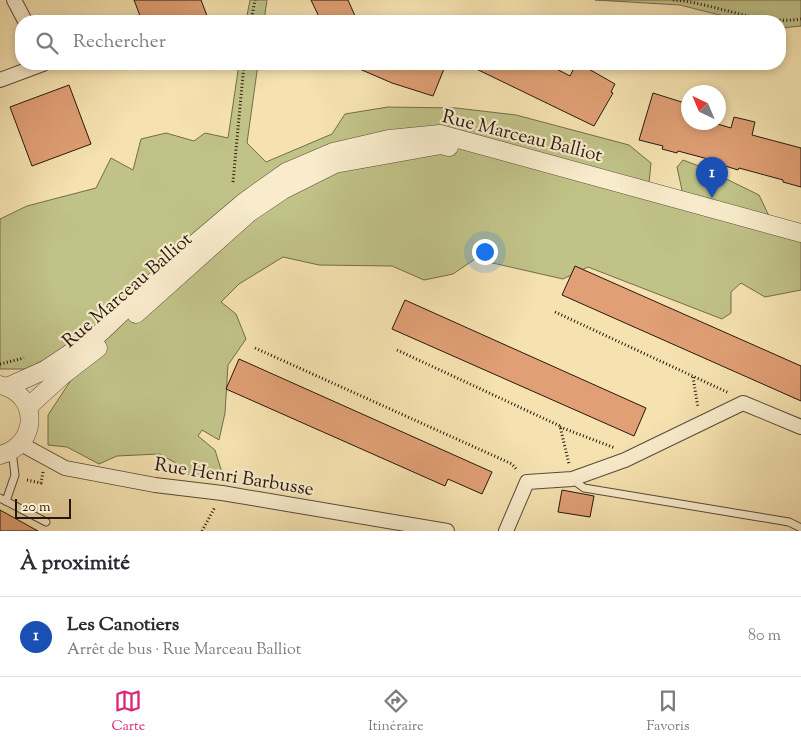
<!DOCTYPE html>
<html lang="fr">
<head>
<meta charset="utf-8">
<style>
	:root { --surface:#fff; --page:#f7f7f7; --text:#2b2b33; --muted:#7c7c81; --line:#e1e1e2; --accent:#db2777 }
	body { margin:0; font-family:"Sorts Mill Goudy",serif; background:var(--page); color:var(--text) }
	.compass { position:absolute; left:681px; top:85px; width:45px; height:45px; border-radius:50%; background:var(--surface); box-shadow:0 2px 8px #0003; rotate:316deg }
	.scale { position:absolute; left:15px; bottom:12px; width:56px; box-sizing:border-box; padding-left:5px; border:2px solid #28170f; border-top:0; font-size:14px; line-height:18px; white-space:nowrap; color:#28170f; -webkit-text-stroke:4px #f8eccc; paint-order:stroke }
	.you { position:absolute; left:484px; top:251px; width:18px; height:18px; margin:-12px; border:4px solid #fff; border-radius:50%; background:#1a73e8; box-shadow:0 0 0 8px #1a73e833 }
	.badge { display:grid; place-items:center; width:32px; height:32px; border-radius:50%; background:var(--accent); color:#fff; font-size:16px; font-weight:700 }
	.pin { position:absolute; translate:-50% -41px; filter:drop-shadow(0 1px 2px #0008) }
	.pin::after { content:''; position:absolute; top:26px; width:18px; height:15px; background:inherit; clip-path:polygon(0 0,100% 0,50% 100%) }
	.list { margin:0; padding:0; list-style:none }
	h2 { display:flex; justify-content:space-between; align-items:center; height:65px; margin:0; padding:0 20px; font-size:21px }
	h2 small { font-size:16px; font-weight:400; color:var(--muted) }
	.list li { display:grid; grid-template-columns:32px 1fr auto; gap:15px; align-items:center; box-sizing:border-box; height:80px; padding:0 20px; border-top:1px solid var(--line) }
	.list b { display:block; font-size:19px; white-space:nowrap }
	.list p { margin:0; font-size:16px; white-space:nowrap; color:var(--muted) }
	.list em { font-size:16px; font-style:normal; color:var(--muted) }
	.icon { flex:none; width:28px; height:28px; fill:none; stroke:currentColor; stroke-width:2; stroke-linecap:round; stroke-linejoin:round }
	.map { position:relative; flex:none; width:801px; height:531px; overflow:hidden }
	.search { position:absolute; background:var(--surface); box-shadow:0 2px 8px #0003; left:15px; right:15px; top:15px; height:55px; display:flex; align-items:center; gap:12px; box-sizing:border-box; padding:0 18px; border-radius:20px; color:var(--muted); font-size:19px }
	.sheet { height:145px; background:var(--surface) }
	nav { display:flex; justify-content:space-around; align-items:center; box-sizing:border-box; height:70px; border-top:1px solid var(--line); background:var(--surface); font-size:14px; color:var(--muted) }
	nav a { display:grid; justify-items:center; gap:2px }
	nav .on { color:var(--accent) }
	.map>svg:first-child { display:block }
	.green { fill:#c0c288; stroke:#746c4c }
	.building { fill:#e09f74; stroke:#28170f }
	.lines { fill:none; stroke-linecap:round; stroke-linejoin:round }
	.service-casing { stroke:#5b4a37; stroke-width:9 }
	.minor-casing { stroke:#5b4a37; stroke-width:16 }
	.tertiary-casing { stroke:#5b4a37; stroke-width:19 }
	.path { stroke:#28170f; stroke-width:3; stroke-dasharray:1 2.5; stroke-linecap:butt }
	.service { stroke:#f8eccc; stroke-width:7 }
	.minor { stroke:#f8eccc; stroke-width:14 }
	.tertiary { stroke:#f8eccc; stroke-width:18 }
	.labels { text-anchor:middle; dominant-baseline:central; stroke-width:4.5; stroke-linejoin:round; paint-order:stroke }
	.street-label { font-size:19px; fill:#28170f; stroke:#f8eccc }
</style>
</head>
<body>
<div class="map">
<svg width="801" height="531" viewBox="0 0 801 531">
	<rect width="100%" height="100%" fill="#f5e2b0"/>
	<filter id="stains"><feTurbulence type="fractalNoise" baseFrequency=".004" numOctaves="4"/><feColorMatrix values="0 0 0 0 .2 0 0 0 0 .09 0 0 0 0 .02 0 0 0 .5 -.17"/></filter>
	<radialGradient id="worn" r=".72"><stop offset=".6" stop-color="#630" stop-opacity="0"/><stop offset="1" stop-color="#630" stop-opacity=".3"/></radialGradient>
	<g class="green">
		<polygon points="250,0 267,0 264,21 246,21"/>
		<polygon points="595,0 801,0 801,26 780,28 780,21 743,21 680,5"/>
		<polygon points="239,64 258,64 247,143 266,162 332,134 345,114 388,107 456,108 516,115 629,145 651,163 649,183 683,195 677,167 683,160 704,168 759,195 777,233 801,239 801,290 765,297 741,283 731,292 731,313 722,319 588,267 563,279 475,259 453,274 424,280 392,266 319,265 283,257 239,284 221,302 236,314 246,339 228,365 225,413 219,440 202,430 198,436 215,450 224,479 189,475 174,462 159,454 117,456 99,464 67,447 48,445 48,415 73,377 59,353 25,369 0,369 0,219 27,206 96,188 111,158 133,170 141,139 166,133 194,141 205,133 228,138"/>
	</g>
	<g class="building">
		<polygon points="134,0 201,0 209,21 142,21"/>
		<polygon points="311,0 348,0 355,16 346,21 321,21"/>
		<polygon points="348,64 446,64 433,96 392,83"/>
		<polygon points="466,64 547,64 570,76 576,64 580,64 615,84 611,92 613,93 594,126"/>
		<polygon points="69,85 91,144 32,166 10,107"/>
		<polygon points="653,93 688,104 688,122 711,122 731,128 734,117 755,122 752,135 801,148 801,187 783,182 783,180 739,168 738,170 722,165 723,163 678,151 677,153 662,149 663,146 639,140"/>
		<polygon points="575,266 801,366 801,401 562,295"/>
		<polygon points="405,300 646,408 634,436 392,329"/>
		<polygon points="239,359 492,472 482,494 448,479 445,486 226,389"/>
		<polygon points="562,490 594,496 590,517 558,512"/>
		<polygon points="0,510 38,531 0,531"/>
	</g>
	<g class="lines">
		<g class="service-casing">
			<g id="service">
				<polyline points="572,479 584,488 789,522 801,528"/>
				<polyline points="0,498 46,522"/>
				<polyline points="6,501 15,475 12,451"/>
			</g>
		</g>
		<g class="minor-casing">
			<g id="minor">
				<polyline points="14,0 25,21"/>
				<polyline points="0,80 43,64"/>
				<polyline points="21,444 65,468 155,485 222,493 447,531"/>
				<polyline points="506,531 527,482 572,479 625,460 743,403 801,427"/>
			</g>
		</g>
		<g class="tertiary-casing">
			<g id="tertiary">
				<polyline points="136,314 249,213 283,190 335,164 441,145 449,147"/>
				<path d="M0,385C40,394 39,445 0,455"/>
				<polyline points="7,387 45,370 99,334 192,246 244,202 286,172 333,152 389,139 440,134 801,233"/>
				<polyline points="28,407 63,375 98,348"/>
			</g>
		</g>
		<g class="path">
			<path d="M673,0C716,3 757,26 801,19"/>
			<polyline points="251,21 255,0"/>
			<polyline points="233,182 244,64"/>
			<polyline points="555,312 729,393"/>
			<polyline points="255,348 512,464 517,470"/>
			<polyline points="397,350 560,426 569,464"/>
			<polyline points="0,364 24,358"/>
			<polyline points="693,377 698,408"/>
			<polyline points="560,427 615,448"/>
			<polyline points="27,480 41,483 43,472"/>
			<polyline points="202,531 215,507"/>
		</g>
		<use href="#service" class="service"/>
		<use href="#minor" class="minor"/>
		<use href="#tertiary" class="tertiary"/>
	</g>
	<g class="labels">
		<g class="street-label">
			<text transform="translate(522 137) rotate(14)">Rue Marceau Balliot</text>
			<text transform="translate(128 291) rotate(-41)">Rue Marceau Balliot</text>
			<text transform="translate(234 478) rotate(9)">Rue Henri Barbusse</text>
		</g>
	</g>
	<rect width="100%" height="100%" filter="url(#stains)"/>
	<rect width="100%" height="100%" fill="url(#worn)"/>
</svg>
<svg class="compass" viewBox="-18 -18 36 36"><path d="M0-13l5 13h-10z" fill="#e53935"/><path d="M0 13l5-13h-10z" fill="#7c7c81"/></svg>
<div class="scale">20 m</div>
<div class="you"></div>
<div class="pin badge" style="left:712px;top:198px;background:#1a4fb4">1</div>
<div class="search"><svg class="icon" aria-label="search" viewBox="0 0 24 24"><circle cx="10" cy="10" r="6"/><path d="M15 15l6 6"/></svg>Rechercher</div>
</div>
<section class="sheet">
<h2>À proximité<small></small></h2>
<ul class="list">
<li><span class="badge" style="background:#1a4fb4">1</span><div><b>Les Canotiers</b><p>Arrêt de bus · Rue Marceau Balliot</p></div><em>80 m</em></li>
</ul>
</section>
<nav>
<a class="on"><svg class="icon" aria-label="map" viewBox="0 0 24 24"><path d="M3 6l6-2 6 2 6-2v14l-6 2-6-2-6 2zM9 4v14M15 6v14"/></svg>Carte</a>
<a><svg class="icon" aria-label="directions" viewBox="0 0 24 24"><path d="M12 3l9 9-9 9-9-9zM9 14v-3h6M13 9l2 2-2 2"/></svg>Itinéraire</a>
<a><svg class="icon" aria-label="saved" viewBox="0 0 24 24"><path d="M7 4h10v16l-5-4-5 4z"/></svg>Favoris</a>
</nav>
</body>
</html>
